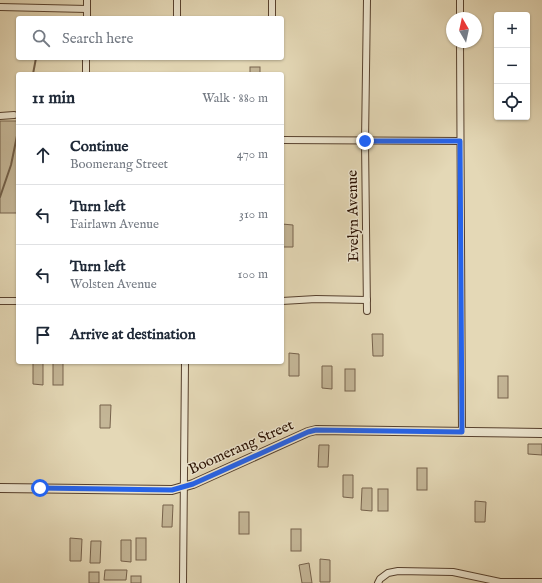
<!DOCTYPE html>
<html lang="en">
<head>
<meta charset="utf-8">
<style>
	:root { --surface:#fff; --page:#f2f2f3; --text:#1f2937; --muted:#747a83; --line:#e0e1e3 }
	body { margin:0; font-family:"IM FELL English",serif; background:var(--page); color:var(--text) }
	.controls { position:absolute; right:12px; top:12px; display:grid; overflow:hidden; border-radius:4px; box-shadow:0 1px 3px #0004 }
	.controls button { width:36px; height:36px; display:grid; place-items:center; padding:0; border:0; border-bottom:1px solid var(--line); background:var(--surface); color:var(--text); font:20px sans-serif }
	.compass { position:absolute; left:446px; top:12px; width:36px; height:36px; border-radius:50%; background:var(--surface); box-shadow:0 1px 3px #0004; rotate:351deg }
	.stop { position:absolute; width:12px; height:12px; margin:-9px; border:3px solid #2563eb; border-radius:50%; background:#fff }
	.stop.end { background:#2563eb; border-color:#fff; box-shadow:0 1px 4px #0008 }
	.list { margin:0; padding:0; list-style:none }
	h2 { display:flex; justify-content:space-between; align-items:center; height:52px; margin:0; padding:0 16px; font-size:17px }
	h2 small { font-size:13px; font-weight:400; color:var(--muted) }
	.list li { display:grid; grid-template-columns:26px 1fr auto; gap:12px; align-items:center; box-sizing:border-box; height:60px; padding:0 16px; border-top:1px solid var(--line) }
	.list b { display:block; font-size:15px; white-space:nowrap }
	.list p { margin:0; font-size:13px; white-space:nowrap; color:var(--muted) }
	.list em { font-size:13px; font-style:normal; color:var(--muted) }
	.icon { flex:none; width:22px; height:22px; fill:none; stroke:currentColor; stroke-width:2; stroke-linecap:round; stroke-linejoin:round }
	.map { position:relative; flex:none; width:542px; height:583px; overflow:hidden }
	.search { position:absolute; background:var(--surface); box-shadow:0 1px 3px #0004; left:16px; top:16px; width:268px; height:44px; display:flex; align-items:center; gap:10px; box-sizing:border-box; padding:0 14px; border-radius:4px; color:var(--muted); font-size:15px }
	.panel { position:absolute; background:var(--surface); box-shadow:0 1px 3px #0004; left:16px; top:72px; width:268px; height:292px; border-radius:4px }
	.map>svg:first-child { display:block }
	.green { fill:#c4b697; stroke:#76624c }
	.lines { fill:none; stroke-linecap:round; stroke-linejoin:round }
	.stream { stroke:#725f48; stroke-width:2 }
	.minor-casing { stroke:#57412e; stroke-width:8 }
	.tertiary-casing { stroke:#57412e; stroke-width:10 }
	.minor { stroke:#ede6d0; stroke-width:6 }
	.tertiary { stroke:#ede6d0; stroke-width:8 }
	.route { stroke:#2563eb; stroke-width:5 }
	.labels { text-anchor:middle; dominant-baseline:central; stroke-width:3; stroke-linejoin:round; paint-order:stroke }
	.street-label { font-size:15px; fill:#280f00; stroke:#ede6d0 }
</style>
</head>
<body>
<div class="map">
<svg width="542" height="583" viewBox="0 0 542 583">
	<rect width="100%" height="100%" fill="#e4d8b6"/>
	<filter id="stains"><feTurbulence type="fractalNoise" baseFrequency=".005" numOctaves="4"/><feColorMatrix values="0 0 0 0 .2 0 0 0 0 .09 0 0 0 0 .02 0 0 0 .5 -.17"/></filter>
	<radialGradient id="worn" r=".72"><stop offset=".6" stop-color="#630" stop-opacity="0"/><stop offset="1" stop-color="#630" stop-opacity=".3"/></radialGradient>
	<g class="green">
		<rect x="250" y="67" width="10" height="7"/>
		<rect x="0" y="121" width="18" height="92"/>
		<polygon points="282,224 293,225 293,247 282,247"/>
		<polygon points="372,334 383,334 383,356 373,356"/>
		<polygon points="289,353 299,354 299,376 289,376"/>
		<polygon points="33,362 43,363 43,385 33,384"/>
		<rect x="53" y="363" width="10" height="22"/>
		<polygon points="322,366 332,366 332,389 322,388"/>
		<rect x="345" y="369" width="10" height="22"/>
		<rect x="498" y="376" width="10" height="22"/>
		<polygon points="100,405 111,405 110,428 100,428"/>
		<polygon points="528,444 542,444 542,455 528,454"/>
		<polygon points="319,445 329,445 328,467 318,467"/>
		<rect x="417" y="468" width="10" height="22"/>
		<polygon points="343,475 353,475 353,498 343,497"/>
		<polygon points="362,488 372,488 372,511 361,510"/>
		<rect x="378" y="489" width="10" height="22"/>
		<polygon points="475,501 486,502 485,522 475,522"/>
		<polygon points="163,505 173,505 172,527 162,527"/>
		<rect x="239" y="512" width="10" height="22"/>
		<rect x="291" y="529" width="10" height="22"/>
		<polygon points="70,538 82,539 81,561 70,561"/>
		<rect x="136" y="538" width="10" height="22"/>
		<polygon points="121,540 131,540 131,562 121,561"/>
		<polygon points="91,541 101,541 100,563 90,563"/>
		<polygon points="320,559 330,560 330,582 320,582"/>
		<polygon points="309,563 312,583 302,583 299,565"/>
		<polygon points="105,570 127,570 126,580 104,580"/>
		<rect x="89" y="572" width="10" height="11"/>
		<rect x="131" y="576" width="10" height="7"/>
	</g>
	<g class="lines">
		<g class="stream">
			<polyline points="33,74 36,58"/>
			<polyline points="0,197 11,165 18,131"/>
		</g>
		<g class="minor-casing">
			<g id="minor">
				<polyline points="177,0 177,18"/>
				<polyline points="272,0 272,18"/>
				<polyline points="460,0 460,18"/>
				<polyline points="0,7 87,9"/>
				<polyline points="87,18 87,0"/>
				<polyline points="460,42 462,432"/>
				<polyline points="86,58 86,74"/>
				<polyline points="0,116 14,115"/>
				<polyline points="282,140 460,141"/>
				<polyline points="0,301 18,301"/>
				<polyline points="282,301 316,299 367,300"/>
				<polyline points="367,311 365,141 367,0"/>
				<polyline points="183,583 185,362"/>
				<polyline points="378,583 380,579 388,573 398,571 453,572 500,582 542,582"/>
			</g>
		</g>
		<g class="tertiary-casing">
			<polyline id="tertiary" points="0,488 172,490 193,484 308,432 316,430 542,433"/>
		</g>
		<use href="#minor" class="minor"/>
		<use href="#tertiary" class="tertiary"/>
	</g>
	<g class="lines">
		<polyline class="route" points="40,488 172,490 193,484 308,432 316,430 462,432 460,141 365,141"/>
	</g>
	<g class="labels">
		<g class="street-label">
			<text transform="translate(353 216) rotate(-91)">Evelyn Avenue</text>
			<text transform="translate(241 447) rotate(-24)">Boomerang Street</text>
		</g>
	</g>
	<rect width="100%" height="100%" filter="url(#stains)"/>
	<rect width="100%" height="100%" fill="url(#worn)"/>
</svg>
<div class="controls">
<button>+</button>
<button>−</button>
<button><svg class="icon" aria-label="locate" viewBox="0 0 24 24"><circle cx="12" cy="12" r="6"/><path d="M12 2v4M12 18v4M2 12h4M18 12h4"/></svg></button>
</div>
<svg class="compass" viewBox="-18 -18 36 36"><path d="M0-13l5 13h-10z" fill="#e53935"/><path d="M0 13l5-13h-10z" fill="#747a83"/></svg>
<div class="stop" style="left:40px;top:488px"></div>
<div class="stop end" style="left:365px;top:141px"></div>
<div class="search"><svg class="icon" aria-label="search" viewBox="0 0 24 24"><circle cx="10" cy="10" r="6"/><path d="M15 15l6 6"/></svg>Search here</div>
<section class="panel">
<h2>11 min<small>Walk · 880 m</small></h2>
<ul class="list">
<li><svg class="icon" aria-label="ahead" viewBox="0 0 24 24"><path d="M12 20V5M6 11l6-6 6 6"/></svg><div><b>Continue</b><p>Boomerang Street</p></div><em>470 m</em></li>
<li><svg class="icon" aria-label="left" viewBox="0 0 24 24"><path d="M17 20v-9H6M10 6l-5 5 5 5"/></svg><div><b>Turn left</b><p>Fairlawn Avenue</p></div><em>310 m</em></li>
<li><svg class="icon" aria-label="left" viewBox="0 0 24 24"><path d="M17 20v-9H6M10 6l-5 5 5 5"/></svg><div><b>Turn left</b><p>Wolsten Avenue</p></div><em>100 m</em></li>
<li><svg class="icon" aria-label="arrive" viewBox="0 0 24 24"><path d="M6 21V4h12l-3 4 3 4H6"/></svg><div><b>Arrive at destination</b></div></li>
</ul>
</section>
</div>
</body>
</html>
